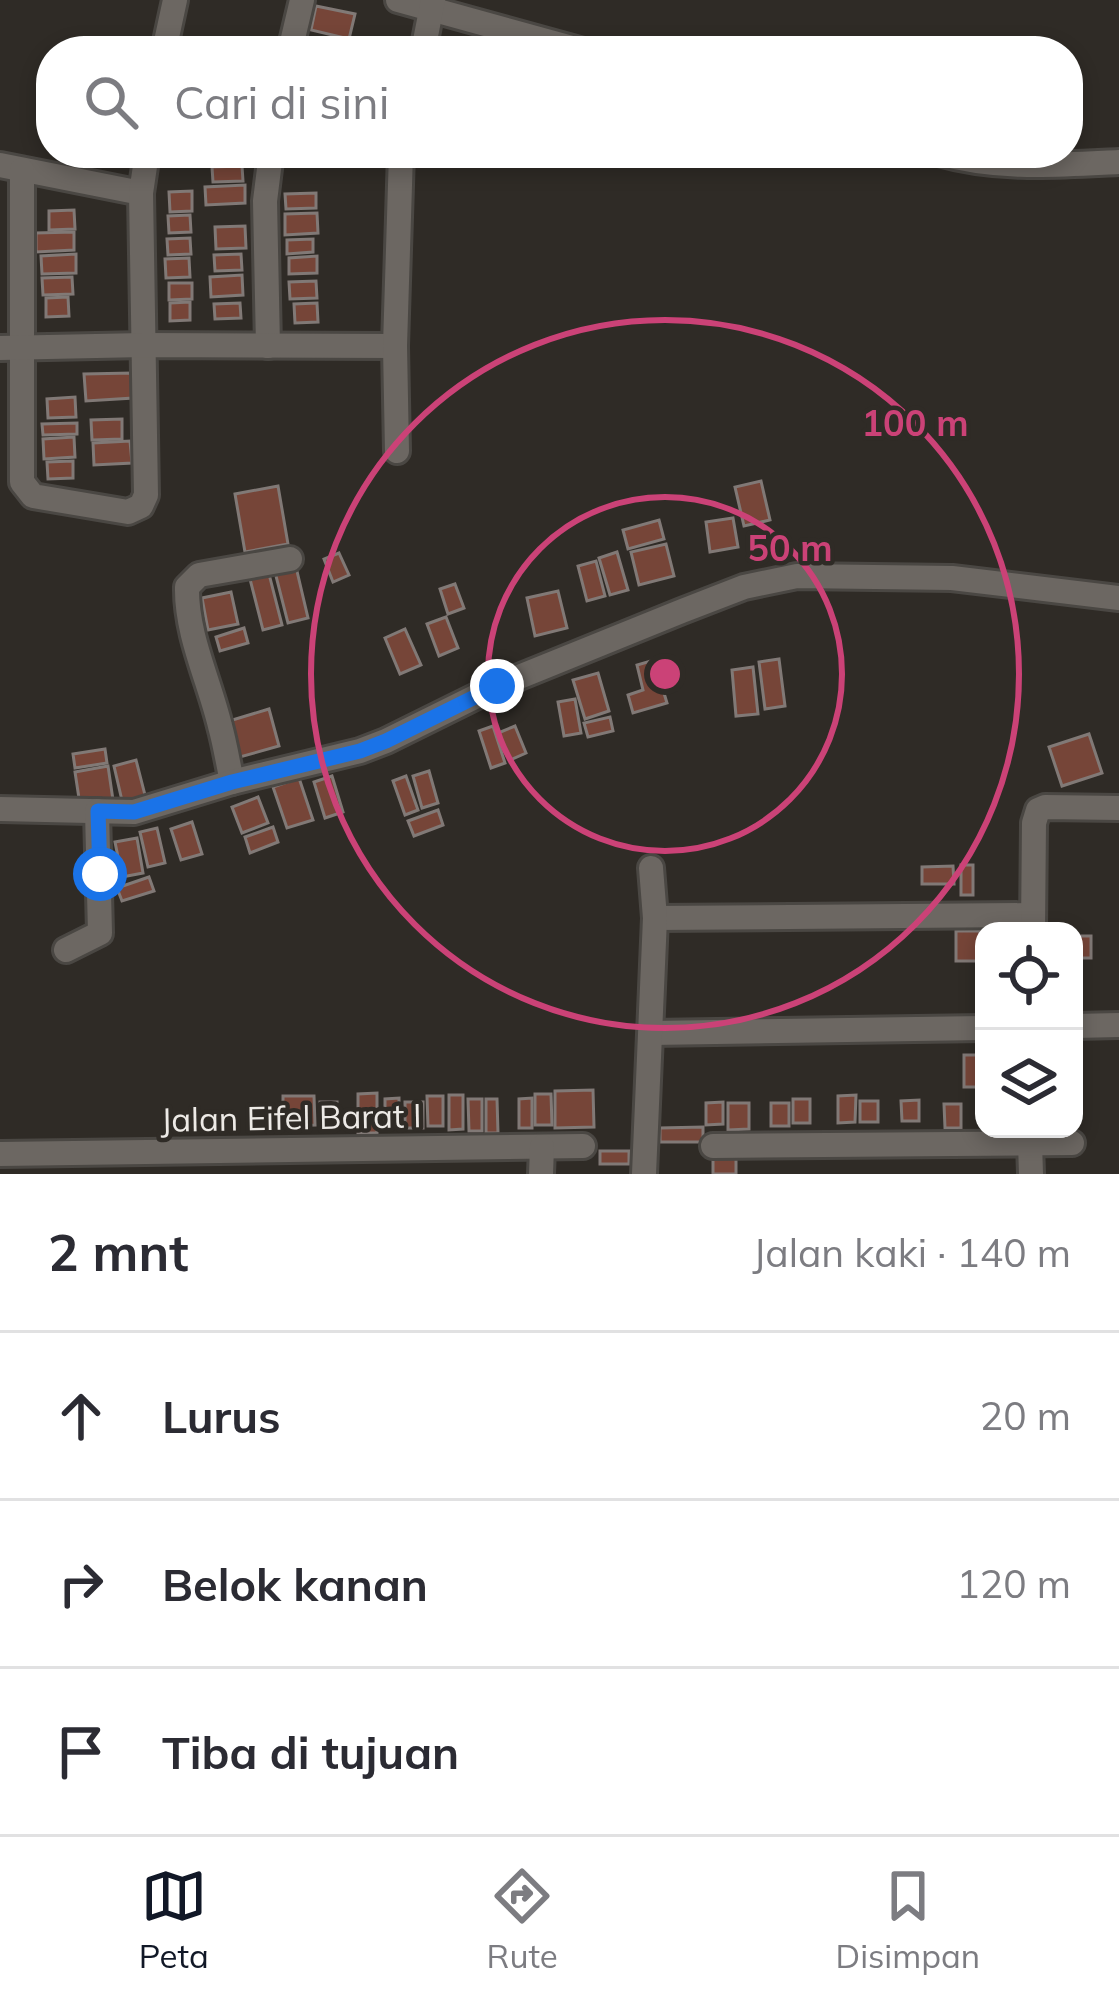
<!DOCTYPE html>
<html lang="id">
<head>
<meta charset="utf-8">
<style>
	:root { --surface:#fff; --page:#f7f7f7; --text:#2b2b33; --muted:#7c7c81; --line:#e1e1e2; --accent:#111827 }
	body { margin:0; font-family:Mulish,sans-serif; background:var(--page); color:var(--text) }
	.controls { position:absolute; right:36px; bottom:36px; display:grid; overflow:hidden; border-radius:24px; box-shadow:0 6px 18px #0003 }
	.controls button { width:108px; height:108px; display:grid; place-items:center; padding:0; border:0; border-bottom:3px solid var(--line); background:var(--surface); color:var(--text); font:60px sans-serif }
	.stop { position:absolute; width:36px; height:36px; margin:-27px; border:9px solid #1a73e8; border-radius:50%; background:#fff }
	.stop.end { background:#1a73e8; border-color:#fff; box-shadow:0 3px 12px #0008 }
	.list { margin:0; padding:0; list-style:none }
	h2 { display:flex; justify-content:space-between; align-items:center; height:156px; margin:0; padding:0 48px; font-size:51px }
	h2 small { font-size:39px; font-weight:400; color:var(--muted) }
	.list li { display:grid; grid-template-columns:78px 1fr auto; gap:36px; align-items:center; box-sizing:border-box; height:168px; padding:0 48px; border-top:3px solid var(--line) }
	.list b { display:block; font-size:45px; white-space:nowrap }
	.list em { font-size:39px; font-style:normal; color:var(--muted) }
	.icon { flex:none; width:66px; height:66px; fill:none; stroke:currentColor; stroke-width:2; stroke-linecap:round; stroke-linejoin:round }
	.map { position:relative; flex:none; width:1119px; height:1174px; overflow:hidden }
	.search { position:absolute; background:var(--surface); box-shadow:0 6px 18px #0003; left:36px; right:36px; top:36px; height:132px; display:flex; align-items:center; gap:30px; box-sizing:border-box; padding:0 42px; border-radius:48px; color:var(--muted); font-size:45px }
	.sheet { height:660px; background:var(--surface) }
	nav { display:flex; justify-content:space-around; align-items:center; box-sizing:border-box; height:168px; border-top:3px solid var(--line); background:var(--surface); font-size:33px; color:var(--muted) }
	nav a { display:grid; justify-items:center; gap:6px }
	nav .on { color:var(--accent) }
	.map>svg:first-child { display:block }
	.building { fill:#764538; stroke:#817976; stroke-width:3 }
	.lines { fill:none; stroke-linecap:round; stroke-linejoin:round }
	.minor-casing { stroke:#4a4743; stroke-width:30 }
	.minor { stroke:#6c6762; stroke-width:24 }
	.route { stroke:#1a73e8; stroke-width:15 }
	.ring { fill:none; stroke:#cb4277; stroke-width:6 }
	.labels { text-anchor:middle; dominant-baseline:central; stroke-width:9; stroke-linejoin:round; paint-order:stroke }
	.street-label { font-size:33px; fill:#edeae6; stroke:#2f2b26 }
	.centre { fill:#cb4277; stroke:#2f2b26; stroke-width:6 }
	.ring-label { font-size:36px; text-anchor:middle; font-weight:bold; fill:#cb4277; stroke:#2f2b26; stroke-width:9; stroke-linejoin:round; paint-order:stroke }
</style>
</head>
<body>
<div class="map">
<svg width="1119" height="1174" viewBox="0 0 1119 1174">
	<rect width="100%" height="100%" fill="#2f2b26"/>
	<g class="building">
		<polygon points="316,6 355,14 349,39 311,30"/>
		<polygon points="242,166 243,181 213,182 212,167"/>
		<polygon points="245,185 245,203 206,205 205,187"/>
		<polygon points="192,191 192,211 170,212 169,192"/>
		<polygon points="316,193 316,208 286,209 285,194"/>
		<polygon points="74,210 75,229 49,230 49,211"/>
		<polygon points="317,213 318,233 285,235 285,214"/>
		<polygon points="190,215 191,232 169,233 168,216"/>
		<polygon points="245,226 246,248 216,249 215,227"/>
		<polygon points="74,232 74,250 36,252 36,233"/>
		<polygon points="190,238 191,254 168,255 167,239"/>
		<polygon points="313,239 313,252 287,254 287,240"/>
		<polygon points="76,254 76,273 42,274 41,256"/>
		<polygon points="241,254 242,270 215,271 214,255"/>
		<polygon points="317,256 317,273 289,274 289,258"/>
		<polygon points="189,258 190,277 166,278 165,259"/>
		<polygon points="242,275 243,295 211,297 210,277"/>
		<polygon points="72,277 73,294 43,295 42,278"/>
		<polygon points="316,281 317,298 290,299 289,282"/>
		<polygon points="169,283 192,283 192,299 169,300"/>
		<polygon points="68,297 69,316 46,317 46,298"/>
		<polygon points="190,302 190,320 170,321 170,303"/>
		<polygon points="240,303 241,318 215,319 214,304"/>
		<polygon points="317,303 318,322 295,323 294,304"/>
		<polygon points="132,373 133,398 86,401 84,374"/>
		<polygon points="75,397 76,417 48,418 47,399"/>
		<polygon points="122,419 122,439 92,440 91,420"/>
		<polygon points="77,423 77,434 43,435 42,424"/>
		<polygon points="74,437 75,457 44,459 43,439"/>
		<polygon points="130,441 132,463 94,465 93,443"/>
		<polygon points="73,461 73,478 48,479 47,462"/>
		<polygon points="761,481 770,520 744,526 735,487"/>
		<polygon points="278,486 288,544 245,552 235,494"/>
		<polygon points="733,518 738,547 710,552 706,522"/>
		<polygon points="659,520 664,539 628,549 623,530"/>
		<polygon points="666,544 674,576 639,585 631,552"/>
		<polygon points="617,552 628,590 610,595 599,558"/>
		<polygon points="339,553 349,575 333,582 324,559"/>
		<polygon points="596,561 605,596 587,601 578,566"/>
		<polygon points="296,567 308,618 288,623 275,572"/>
		<polygon points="269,574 282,625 263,630 250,579"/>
		<polygon points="455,584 464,608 448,614 440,589"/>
		<polygon points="558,591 567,628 535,636 527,598"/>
		<polygon points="231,592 238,624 208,630 202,598"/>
		<polygon points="446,617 458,648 439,656 427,624"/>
		<polygon points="244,628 248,643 220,651 216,637"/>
		<polygon points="405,629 421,665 400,674 385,638"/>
		<polygon points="779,659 785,706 765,709 759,662"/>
		<polygon points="654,660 667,703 633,713 628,695 643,690 637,665"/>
		<polygon points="753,667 758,714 736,716 732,670"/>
		<polygon points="598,673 609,711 585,719 573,680"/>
		<polygon points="575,699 581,733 564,736 558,702"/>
		<polygon points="269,709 279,746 240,757 229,721"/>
		<polygon points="610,717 613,731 588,737 584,723"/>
		<polygon points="493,726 505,763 491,768 479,731"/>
		<polygon points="515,726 526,753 510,760 498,733"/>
		<polygon points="1089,734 1102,773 1062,786 1049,747"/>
		<polygon points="105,749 107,763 75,768 73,754"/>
		<polygon points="136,760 146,799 123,805 114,766"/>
		<polygon points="108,766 113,800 80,805 75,772"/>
		<polygon points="429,771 438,803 422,808 413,776"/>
		<polygon points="332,776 343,812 325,818 314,782"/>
		<polygon points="406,776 418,810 405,815 393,781"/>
		<polygon points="299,778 313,820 287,828 273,787"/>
		<polygon points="258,797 268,823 242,833 232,807"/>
		<polygon points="438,810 443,825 414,836 408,821"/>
		<polygon points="192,822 202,854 181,860 171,829"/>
		<polygon points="273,827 278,842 250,853 245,837"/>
		<polygon points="157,828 165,863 148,867 140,832"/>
		<polygon points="137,838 143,873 122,877 115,842"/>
		<rect x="961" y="865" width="12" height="30"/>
		<polygon points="953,866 954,884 922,884 922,867"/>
		<polygon points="149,877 154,891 122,901 117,888"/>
		<rect x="956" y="931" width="24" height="30"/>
		<rect x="1074" y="936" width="17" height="22"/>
		<polygon points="964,1055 982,1055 983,1087 964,1087"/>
		<polygon points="593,1090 594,1127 555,1128 555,1091"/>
		<polygon points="377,1093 377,1133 358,1133 358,1094"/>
		<polygon points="535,1094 551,1094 552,1125 535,1125"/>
		<polygon points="449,1095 463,1095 463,1129 449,1130"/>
		<polygon points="856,1095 855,1122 838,1123 838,1096"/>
		<polygon points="283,1096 314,1096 315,1125 283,1126"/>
		<polygon points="427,1096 443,1096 443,1126 428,1126"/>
		<polygon points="399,1098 399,1125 385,1125 385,1099"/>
		<polygon points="532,1098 532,1128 519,1128 519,1099"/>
		<polygon points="468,1099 482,1099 482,1131 469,1131"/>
		<polygon points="486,1099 497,1099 498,1133 486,1133"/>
		<rect x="793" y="1099" width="17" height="24"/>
		<polygon points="919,1100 919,1121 902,1121 901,1101"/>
		<rect x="860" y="1101" width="18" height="21"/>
		<polygon points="320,1102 337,1102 336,1123 320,1124"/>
		<rect x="405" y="1102" width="18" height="26"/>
		<polygon points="723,1102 723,1124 706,1125 706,1103"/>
		<polygon points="728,1103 749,1103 749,1129 728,1130"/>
		<rect x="771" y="1103" width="18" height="23"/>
		<polygon points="944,1104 961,1104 961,1128 945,1128"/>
		<polygon points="703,1127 703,1142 660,1142 660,1128"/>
		<rect x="600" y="1151" width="29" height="13"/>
		<rect x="713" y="1158" width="23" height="16"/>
	</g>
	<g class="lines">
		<g class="minor-casing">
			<g id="minor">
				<polyline points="398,0 583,51"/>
				<polyline points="164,51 175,0"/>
				<polyline points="290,51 302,0"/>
				<polyline points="423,51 433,0"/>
				<path d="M939,153C998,170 1058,165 1119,162"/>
				<polyline points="0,165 141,193"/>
				<polyline points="22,170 22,482 33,496 128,512 141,506 146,495 141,193 147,153"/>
				<polyline points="268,346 265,201 271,153"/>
				<polyline points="0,348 144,345 395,346"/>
				<polyline points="397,451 395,346 401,153"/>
				<path d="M232,782C228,763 225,744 220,726C209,680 186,634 187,587L199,575L290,559"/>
				<polyline points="0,809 134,812 232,782 360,751 386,741 497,686 682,611 744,587 797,576 952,578 1119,598"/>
				<polyline points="655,918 1033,915"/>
				<polyline points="1033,929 1034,823 1038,810 1045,807 1119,808"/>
				<polyline points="66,950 100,933 97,811"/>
				<polyline points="1074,1026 1119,1025"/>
				<polyline points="651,1033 984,1028"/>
				<polyline points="1030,1143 1031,1174"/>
				<polyline points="713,1146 1072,1143"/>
				<polyline points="0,1154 583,1146"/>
				<polyline points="541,1174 542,1147"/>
				<polyline points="644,1174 655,918 651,868"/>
			</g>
		</g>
		<use href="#minor" class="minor"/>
	</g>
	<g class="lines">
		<polyline class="route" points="100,874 98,811 134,812 232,782 360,751 386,741 497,686"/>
	</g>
	<g class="ring">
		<circle cx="665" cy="674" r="177"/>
		<circle cx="665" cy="674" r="354"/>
	</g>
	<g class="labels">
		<g class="street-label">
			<text transform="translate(291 1117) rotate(-1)">Jalan Eifel Barat I</text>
		</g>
	</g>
	<circle cx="665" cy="674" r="18" class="centre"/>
	<g class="ring-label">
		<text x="915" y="436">100 m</text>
		<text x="790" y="561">50 m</text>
	</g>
</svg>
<div class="controls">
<button><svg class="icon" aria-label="locate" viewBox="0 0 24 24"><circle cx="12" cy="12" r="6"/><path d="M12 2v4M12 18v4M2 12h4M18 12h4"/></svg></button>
<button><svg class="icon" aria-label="layers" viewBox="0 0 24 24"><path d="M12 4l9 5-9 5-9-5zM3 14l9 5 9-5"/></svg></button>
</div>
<div class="stop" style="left:100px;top:874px"></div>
<div class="stop end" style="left:497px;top:686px"></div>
<div class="search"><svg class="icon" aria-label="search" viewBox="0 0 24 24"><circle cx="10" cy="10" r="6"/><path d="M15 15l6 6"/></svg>Cari di sini</div>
</div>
<section class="sheet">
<h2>2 mnt<small>Jalan kaki · 140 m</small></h2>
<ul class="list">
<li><svg class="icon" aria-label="ahead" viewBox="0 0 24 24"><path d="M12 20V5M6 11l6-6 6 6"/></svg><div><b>Lurus</b></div><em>20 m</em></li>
<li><svg class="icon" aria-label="right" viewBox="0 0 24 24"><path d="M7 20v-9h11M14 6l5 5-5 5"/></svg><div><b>Belok kanan</b></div><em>120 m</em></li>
<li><svg class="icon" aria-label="arrive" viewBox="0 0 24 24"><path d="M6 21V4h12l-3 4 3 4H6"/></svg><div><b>Tiba di tujuan</b></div></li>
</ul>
</section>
<nav>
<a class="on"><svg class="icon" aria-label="map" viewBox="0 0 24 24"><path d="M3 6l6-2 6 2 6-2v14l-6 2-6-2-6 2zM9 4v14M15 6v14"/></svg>Peta</a>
<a><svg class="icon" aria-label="directions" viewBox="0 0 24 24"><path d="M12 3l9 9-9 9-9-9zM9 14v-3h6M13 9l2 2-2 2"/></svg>Rute</a>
<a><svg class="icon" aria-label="saved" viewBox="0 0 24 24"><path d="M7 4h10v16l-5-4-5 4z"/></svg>Disimpan</a>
</nav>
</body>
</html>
